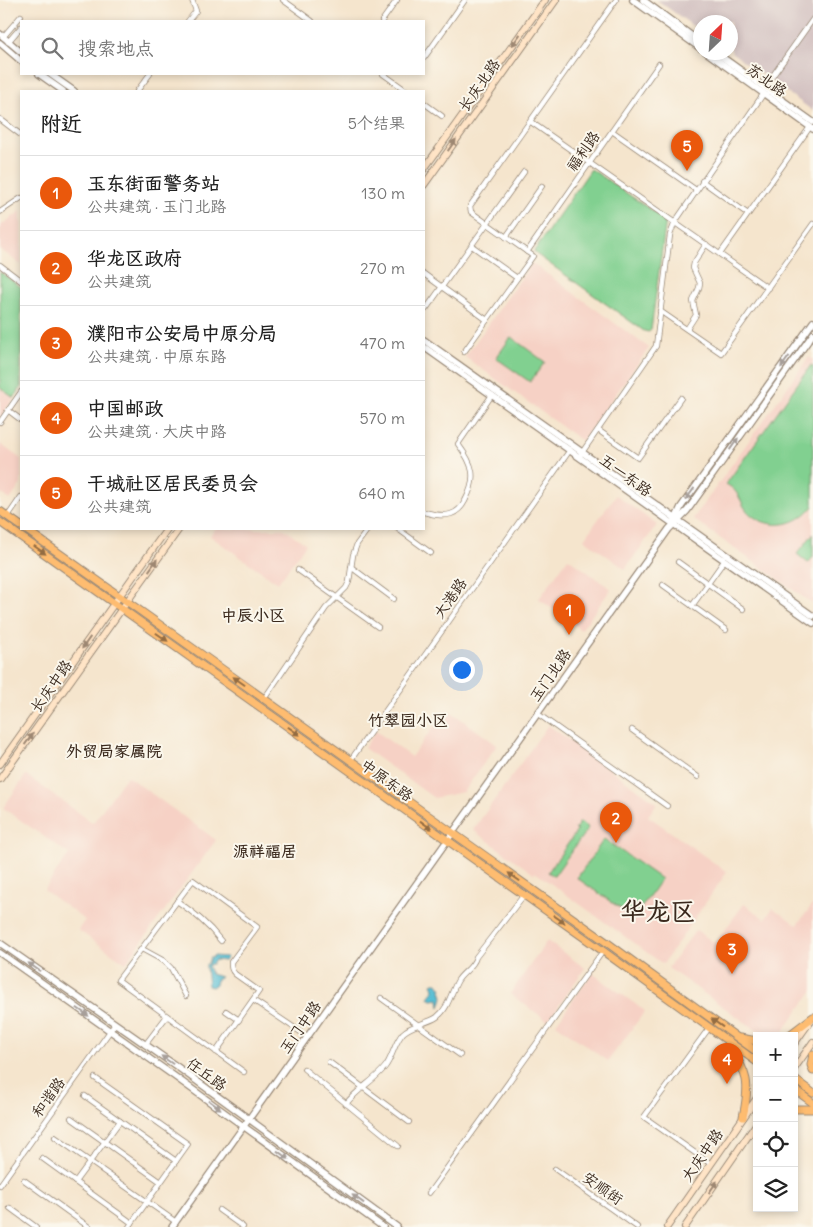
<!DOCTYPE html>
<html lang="zh">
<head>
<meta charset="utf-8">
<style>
	:root { --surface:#fff; --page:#f2f2f2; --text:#222; --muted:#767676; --line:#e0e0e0; --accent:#ea580c }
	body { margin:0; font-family:Delius,"LXGW WenKai TC",sans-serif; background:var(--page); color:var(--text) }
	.controls { position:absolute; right:15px; bottom:15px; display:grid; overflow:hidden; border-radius:0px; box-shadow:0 2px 8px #0003 }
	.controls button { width:45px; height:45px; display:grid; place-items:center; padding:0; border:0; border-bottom:1px solid var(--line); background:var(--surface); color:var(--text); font:25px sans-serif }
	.compass { position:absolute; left:693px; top:15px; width:45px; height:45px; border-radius:50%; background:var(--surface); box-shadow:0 2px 8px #0003; rotate:25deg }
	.you { position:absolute; left:461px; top:669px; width:18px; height:18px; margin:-12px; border:4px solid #fff; border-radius:50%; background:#1a73e8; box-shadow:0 0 0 8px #1a73e833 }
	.badge { display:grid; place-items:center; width:32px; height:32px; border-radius:50%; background:var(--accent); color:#fff; font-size:16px; font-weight:700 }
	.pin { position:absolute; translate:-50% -41px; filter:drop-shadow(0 1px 2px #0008) }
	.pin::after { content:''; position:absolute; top:26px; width:18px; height:15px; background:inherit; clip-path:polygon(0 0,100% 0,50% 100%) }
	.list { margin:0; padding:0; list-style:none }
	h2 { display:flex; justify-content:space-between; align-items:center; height:65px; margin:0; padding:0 20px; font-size:21px }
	h2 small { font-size:16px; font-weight:400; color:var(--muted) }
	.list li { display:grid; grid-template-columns:32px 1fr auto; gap:15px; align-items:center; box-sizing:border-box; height:75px; padding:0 20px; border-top:1px solid var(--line) }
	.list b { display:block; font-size:19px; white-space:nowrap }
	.list p { margin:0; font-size:16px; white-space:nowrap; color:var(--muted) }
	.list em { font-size:16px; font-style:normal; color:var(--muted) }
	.icon { flex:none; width:28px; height:28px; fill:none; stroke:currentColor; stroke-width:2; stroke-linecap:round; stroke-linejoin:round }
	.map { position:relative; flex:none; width:813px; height:1227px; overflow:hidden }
	.search { position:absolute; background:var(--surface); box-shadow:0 2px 8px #0003; left:20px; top:20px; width:405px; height:55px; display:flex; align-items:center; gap:12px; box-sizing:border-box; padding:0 18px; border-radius:0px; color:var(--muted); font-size:19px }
	.panel { position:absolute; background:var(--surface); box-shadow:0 2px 8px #0003; left:20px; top:90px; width:405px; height:440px; border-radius:0px }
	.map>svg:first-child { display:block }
	.built { fill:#f6d1c5 }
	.industrial { fill:#d1bfbf }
	.green { fill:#81d090; stroke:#5e7d57 }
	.water { fill:#55bdd3; stroke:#487478 }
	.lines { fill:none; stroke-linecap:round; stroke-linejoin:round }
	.minor-casing { stroke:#988876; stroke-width:6 }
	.tertiary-casing { stroke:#988876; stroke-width:8 }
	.secondary-casing { stroke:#988876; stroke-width:8 }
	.primary-casing { stroke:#988876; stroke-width:9 }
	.minor { stroke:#fff; stroke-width:4.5 }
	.tertiary { stroke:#fff; stroke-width:5.5 }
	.secondary { stroke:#ffe4c6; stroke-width:6 }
	.primary { stroke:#febc70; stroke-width:7 }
	.oneway { fill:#9d8772 }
	.oneway2 { fill:#a79f9a }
	.oneway3 { fill:#936c43 }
	.labels { text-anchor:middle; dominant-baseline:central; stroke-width:4; stroke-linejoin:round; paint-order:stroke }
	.street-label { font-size:15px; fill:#3b2a1e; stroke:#fbf7ec }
	.neighbourhood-label { font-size:16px; font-weight:bold; fill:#3b2a1e; stroke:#fbf7ec }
	.town-label { font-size:25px; font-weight:bold; fill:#3b2a1e; stroke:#fbf7ec }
</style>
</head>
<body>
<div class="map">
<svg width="813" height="1227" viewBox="0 0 813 1227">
	<rect width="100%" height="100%" fill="#fbf7ec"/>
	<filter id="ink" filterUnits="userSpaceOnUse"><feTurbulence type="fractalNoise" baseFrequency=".02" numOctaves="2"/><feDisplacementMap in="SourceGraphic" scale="10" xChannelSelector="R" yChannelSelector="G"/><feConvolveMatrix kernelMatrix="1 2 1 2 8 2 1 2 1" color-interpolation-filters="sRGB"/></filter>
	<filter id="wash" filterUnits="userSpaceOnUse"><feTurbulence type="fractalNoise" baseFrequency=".0096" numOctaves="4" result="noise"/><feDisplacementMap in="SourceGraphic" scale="20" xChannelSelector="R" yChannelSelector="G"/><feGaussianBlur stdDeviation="1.12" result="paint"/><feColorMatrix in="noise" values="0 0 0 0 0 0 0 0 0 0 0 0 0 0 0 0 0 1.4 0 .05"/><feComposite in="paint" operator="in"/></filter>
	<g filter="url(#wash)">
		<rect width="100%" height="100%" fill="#f5e5cd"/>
		<g class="built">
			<polygon points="21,211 21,265 0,249 0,226"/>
			<polygon points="532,263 649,348 582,441 465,357"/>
			<polygon points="809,357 813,360 813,604 693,519"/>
			<polygon points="0,388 14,398 0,418"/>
			<polygon points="0,444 21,459 21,484 10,500 0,492"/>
			<polygon points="616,495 657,525 625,569 584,539"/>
			<polygon points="215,529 284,529 306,544 278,583 210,536"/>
			<polygon points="568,558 611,589 581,630 539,599"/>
			<polygon points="447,709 497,745 463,792 434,798 364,748 376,731 411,757"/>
			<polygon points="548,725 657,803 648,816 727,872 663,964 535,872 534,874 473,830"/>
			<polygon points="26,775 93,823 127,776 216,840 126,963 78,930 85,920 44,890 69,854 3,808"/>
			<polygon points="744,904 765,919 773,908 797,925 813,904 813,990 783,1032 773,1034 759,1032 668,968 696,930 715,943"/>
			<polygon points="547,941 585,968 548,1021 510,994"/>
			<polygon points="592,973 645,1011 608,1061 556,1024"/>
		</g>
		<polygon class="industrial" points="657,0 813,0 813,111 731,52 730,22 700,22 700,31"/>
		<g class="green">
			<polygon points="591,169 666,220 651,330 649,332 644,331 536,254 534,251"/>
			<polygon points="0,272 21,287 21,388 14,398 0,388"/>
			<polygon points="511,337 545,362 530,382 496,358"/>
			<path d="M811,365L813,366V506C797,528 766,531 747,511C742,505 740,496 735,491C733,488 729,486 726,484Z"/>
			<polygon points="813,534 813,557 808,563 797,554"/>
			<polygon points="580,822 588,828 554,876 548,872 577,831 575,829"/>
			<polygon points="604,839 661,879 634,918 577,878"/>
		</g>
		<g class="water">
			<polygon points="213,956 227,957 225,961 215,960 213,963 208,966 211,974 221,977 216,980 215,985 212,987 208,986 206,967 206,964 209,964 208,961 210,961 209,958 212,958"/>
			<path d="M434,983H438L442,989L441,990L443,997L440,1007L439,999L432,1000L429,998C431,993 437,992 432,984Z"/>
		</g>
	</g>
	<g filter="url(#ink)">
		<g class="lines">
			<g class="minor-casing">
				<g id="minor">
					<polyline points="283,0 312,21"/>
					<polyline points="188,21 196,11 192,0"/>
					<polyline points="382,21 397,0"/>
					<polyline points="3,37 21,16"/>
					<polyline points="8,42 21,27"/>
					<polyline points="424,58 465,0"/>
					<polyline points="383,74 407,91"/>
					<polyline points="764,88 813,19"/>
					<polyline points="137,91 150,74"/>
					<polyline points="424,103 442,116"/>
					<polyline points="0,119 21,135"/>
					<polyline points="531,122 768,288"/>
					<polyline points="612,131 696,190"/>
					<polyline points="702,181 748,214"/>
					<polyline points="0,212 21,198"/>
					<polyline points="506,237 542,186"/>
					<polyline points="472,246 517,278"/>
					<polyline points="527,252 659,64"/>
					<polyline points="720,254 810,127"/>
					<polyline points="0,265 21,281"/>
					<polyline points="424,274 487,320"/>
					<polyline points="426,309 524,172"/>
					<polyline points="660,311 721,353 813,224"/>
					<polyline points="687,329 696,315 693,301 699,288 700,283 693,268 694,263 706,244"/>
					<polyline points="464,352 533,256 471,212 470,206 616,0"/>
					<polyline points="8,410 21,420"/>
					<polyline points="0,422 21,392"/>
					<polyline points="598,430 638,458 681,398"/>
					<polyline points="581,454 656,346 670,235 675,222 764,93"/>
					<path d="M424,512C432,514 442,517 451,514C457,512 462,507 465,501C478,477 473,464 458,444L492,395"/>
					<polyline points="8,516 21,497"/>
					<polyline points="398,529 431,553"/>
					<polyline points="678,562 743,609"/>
					<polyline points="351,567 394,599"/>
					<polyline points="298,570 378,627"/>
					<polyline points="663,585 726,630"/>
					<polyline points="692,606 724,561"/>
					<polyline points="264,699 326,608 346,588 349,582 353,555 357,544 368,529"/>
					<polyline points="538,714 667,806"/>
					<polyline points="632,730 698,777"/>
					<polyline points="350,761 570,450"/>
					<path d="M177,901C194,913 208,924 221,941"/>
					<polyline points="142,949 164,961 171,968 186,996"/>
					<polyline points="381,998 460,1055"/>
					<polyline points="253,1000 308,1037"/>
					<polyline points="226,1011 239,1020"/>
					<polyline points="709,1028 644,1117 711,1164"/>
					<polyline points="145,1045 167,1016"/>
					<path d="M216,1052L259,991L235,974C231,970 231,967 231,962L257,927L193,880L118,980L244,1072"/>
					<polyline points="329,1062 409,1122"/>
					<polyline points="304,1069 398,1146"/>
					<polyline points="95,1078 188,1144 129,1227"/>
					<polyline points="85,1096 176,1161"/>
					<path d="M346,1104C357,1089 373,1082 385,1067C393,1057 394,1043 403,1033C412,1024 427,1024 437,1017C449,1008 451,992 458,980C464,971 473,968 476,957L524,895"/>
					<polyline points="71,1118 161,1182"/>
					<polyline points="55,1137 176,1222"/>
					<polyline points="42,1158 132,1223"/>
					<polyline points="555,1169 637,1227"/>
					<polyline points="24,1180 89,1227"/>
					<polyline points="75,1182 120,1121"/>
					<polyline points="0,1185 115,1024"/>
					<polyline points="429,1193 603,951"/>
					<polyline points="10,1208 36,1227"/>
					<polyline points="219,1210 243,1227"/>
				</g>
			</g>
			<g class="tertiary-casing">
				<g id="tertiary">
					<polyline points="633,0 700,48"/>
					<polyline points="643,0 700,42"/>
					<polyline points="0,34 21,52"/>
					<polyline points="0,43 21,61"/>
					<polyline points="706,52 813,129"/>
					<polyline points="715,52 813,122"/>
					<polyline points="39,74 63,91"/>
					<polyline points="50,74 74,91"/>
					<polyline points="424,340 813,616"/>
					<polyline points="424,347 813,623"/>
					<polyline points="675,520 681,507 813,322"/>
					<polyline points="0,943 179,1068 397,1227"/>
					<polyline points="0,953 174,1076 383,1227"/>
					<polyline points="172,1227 669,529 687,511 813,334"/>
				</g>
			</g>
			<g class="secondary-casing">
				<g id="secondary">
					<polyline points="424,169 545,0"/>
					<polyline points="424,185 556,0"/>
					<polyline points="0,764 167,529"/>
					<polyline points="0,779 179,529"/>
					<polyline points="794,1044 811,1020"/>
					<polyline points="794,1069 813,1042"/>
					<polyline points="667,1227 757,1098"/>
					<polyline points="685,1227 757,1123"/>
				</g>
			</g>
			<g class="primary-casing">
				<g id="primary">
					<polyline points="0,511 21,526"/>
					<polyline points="0,522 603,951 757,1062"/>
					<polyline points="25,529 609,944 757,1052"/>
					<polyline points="788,1036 813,1017"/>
					<polyline points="740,1038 757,1041"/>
					<path d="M728,1043C747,1075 751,1079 743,1117"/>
					<polyline points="813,1054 811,1065 813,1071"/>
					<polyline points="794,1079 813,1093"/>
					<polyline points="794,1089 813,1103"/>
					<polyline points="794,1109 813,1109"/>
				</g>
			</g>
			<use href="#minor" class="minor"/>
			<use href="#tertiary" class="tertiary"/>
			<use href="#secondary" class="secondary"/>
			<use href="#primary" class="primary"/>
		</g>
		<defs><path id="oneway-solid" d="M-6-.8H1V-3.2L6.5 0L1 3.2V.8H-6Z" transform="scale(1.25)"/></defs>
		<g class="oneway">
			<use href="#oneway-solid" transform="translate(516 40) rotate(126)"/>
			<use href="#oneway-solid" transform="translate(452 145) rotate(-55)"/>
			<use href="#oneway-solid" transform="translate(153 565) rotate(-55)"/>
			<use href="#oneway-solid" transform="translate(86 643) rotate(125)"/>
			<use href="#oneway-solid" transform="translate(29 739) rotate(-54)"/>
			<use href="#oneway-solid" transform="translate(713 1187) rotate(-55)"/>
		</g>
		<g class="oneway2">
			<use href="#oneway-solid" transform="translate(785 362) rotate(126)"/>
			<use href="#oneway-solid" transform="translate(734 444) rotate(-55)"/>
			<use href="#oneway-solid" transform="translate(690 494) rotate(126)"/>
			<use href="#oneway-solid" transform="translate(34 967) rotate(-145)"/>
			<use href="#oneway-solid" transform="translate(83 1012) rotate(35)"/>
			<use href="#oneway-solid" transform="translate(167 1060) rotate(-145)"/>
			<use href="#oneway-solid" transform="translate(215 1105) rotate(36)"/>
			<use href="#oneway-solid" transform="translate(283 1155) rotate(36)"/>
			<use href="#oneway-solid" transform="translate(358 1199) rotate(-144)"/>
		</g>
		<g class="oneway3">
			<use href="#oneway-solid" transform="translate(40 550) rotate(35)"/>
			<use href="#oneway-solid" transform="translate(162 637) rotate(35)"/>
			<use href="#oneway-solid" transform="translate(239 681) rotate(-145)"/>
			<use href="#oneway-solid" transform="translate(294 731) rotate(35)"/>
			<use href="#oneway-solid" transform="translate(426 825) rotate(36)"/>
			<use href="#oneway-solid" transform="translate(514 877) rotate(-145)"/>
			<use href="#oneway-solid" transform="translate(559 919) rotate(35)"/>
			<use href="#oneway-solid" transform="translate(717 1023) rotate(-144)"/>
		</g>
	</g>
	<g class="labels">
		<g class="street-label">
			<text transform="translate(767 80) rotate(35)">苏北路</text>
			<text transform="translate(479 85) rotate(-55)">长庆北路</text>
			<text transform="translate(583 151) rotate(-55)">福利路</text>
			<text transform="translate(626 475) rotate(36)">五一东路</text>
			<text transform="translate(450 598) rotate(-55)">大港路</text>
			<text transform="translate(550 675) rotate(-55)">玉门北路</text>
			<text transform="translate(51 686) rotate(-55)">长庆中路</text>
			<text transform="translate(387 780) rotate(36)">中原东路</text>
			<text transform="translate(300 1027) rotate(-55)">玉门中路</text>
			<text transform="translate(207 1074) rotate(36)">任丘路</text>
			<text transform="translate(48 1097) rotate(-54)">和谐路</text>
			<text transform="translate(702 1155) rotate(-55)">大庆中路</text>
			<text transform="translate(603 1188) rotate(35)">安顺街</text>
		</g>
		<g class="neighbourhood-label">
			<text x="253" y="615">中辰小区</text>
			<text x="408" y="720">竹翠园小区</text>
			<text x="114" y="751">外贸局家属院</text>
			<text x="265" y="851">源祥福居</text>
		</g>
		<g class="town-label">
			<text x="658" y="911">华龙区</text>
		</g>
	</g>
</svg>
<div class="controls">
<button>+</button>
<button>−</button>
<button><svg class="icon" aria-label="locate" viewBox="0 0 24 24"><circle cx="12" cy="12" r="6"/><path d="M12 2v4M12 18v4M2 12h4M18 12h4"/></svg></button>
<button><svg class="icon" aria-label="layers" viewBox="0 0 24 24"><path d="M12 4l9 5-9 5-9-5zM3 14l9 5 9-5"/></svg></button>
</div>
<svg class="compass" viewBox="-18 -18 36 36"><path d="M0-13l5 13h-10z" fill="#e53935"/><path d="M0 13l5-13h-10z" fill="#767676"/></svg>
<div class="you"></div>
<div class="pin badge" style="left:569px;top:635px">1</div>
<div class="pin badge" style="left:616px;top:843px">2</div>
<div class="pin badge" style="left:732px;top:974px">3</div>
<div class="pin badge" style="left:727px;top:1084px">4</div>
<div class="pin badge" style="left:687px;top:171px">5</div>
<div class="search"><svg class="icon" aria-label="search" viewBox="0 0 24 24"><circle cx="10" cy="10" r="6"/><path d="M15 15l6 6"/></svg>搜索地点</div>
<section class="panel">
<h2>附近<small>5个结果</small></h2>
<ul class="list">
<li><span class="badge">1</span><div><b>玉东街面警务站</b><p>公共建筑 · 玉门北路</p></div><em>130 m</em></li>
<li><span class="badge">2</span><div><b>华龙区政府</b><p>公共建筑</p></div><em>270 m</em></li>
<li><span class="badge">3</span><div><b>濮阳市公安局中原分局</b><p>公共建筑 · 中原东路</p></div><em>470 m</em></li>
<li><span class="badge">4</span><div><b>中国邮政</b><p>公共建筑 · 大庆中路</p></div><em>570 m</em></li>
<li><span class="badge">5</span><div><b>干城社区居民委员会</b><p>公共建筑</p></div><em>640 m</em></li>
</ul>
</section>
</div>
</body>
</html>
